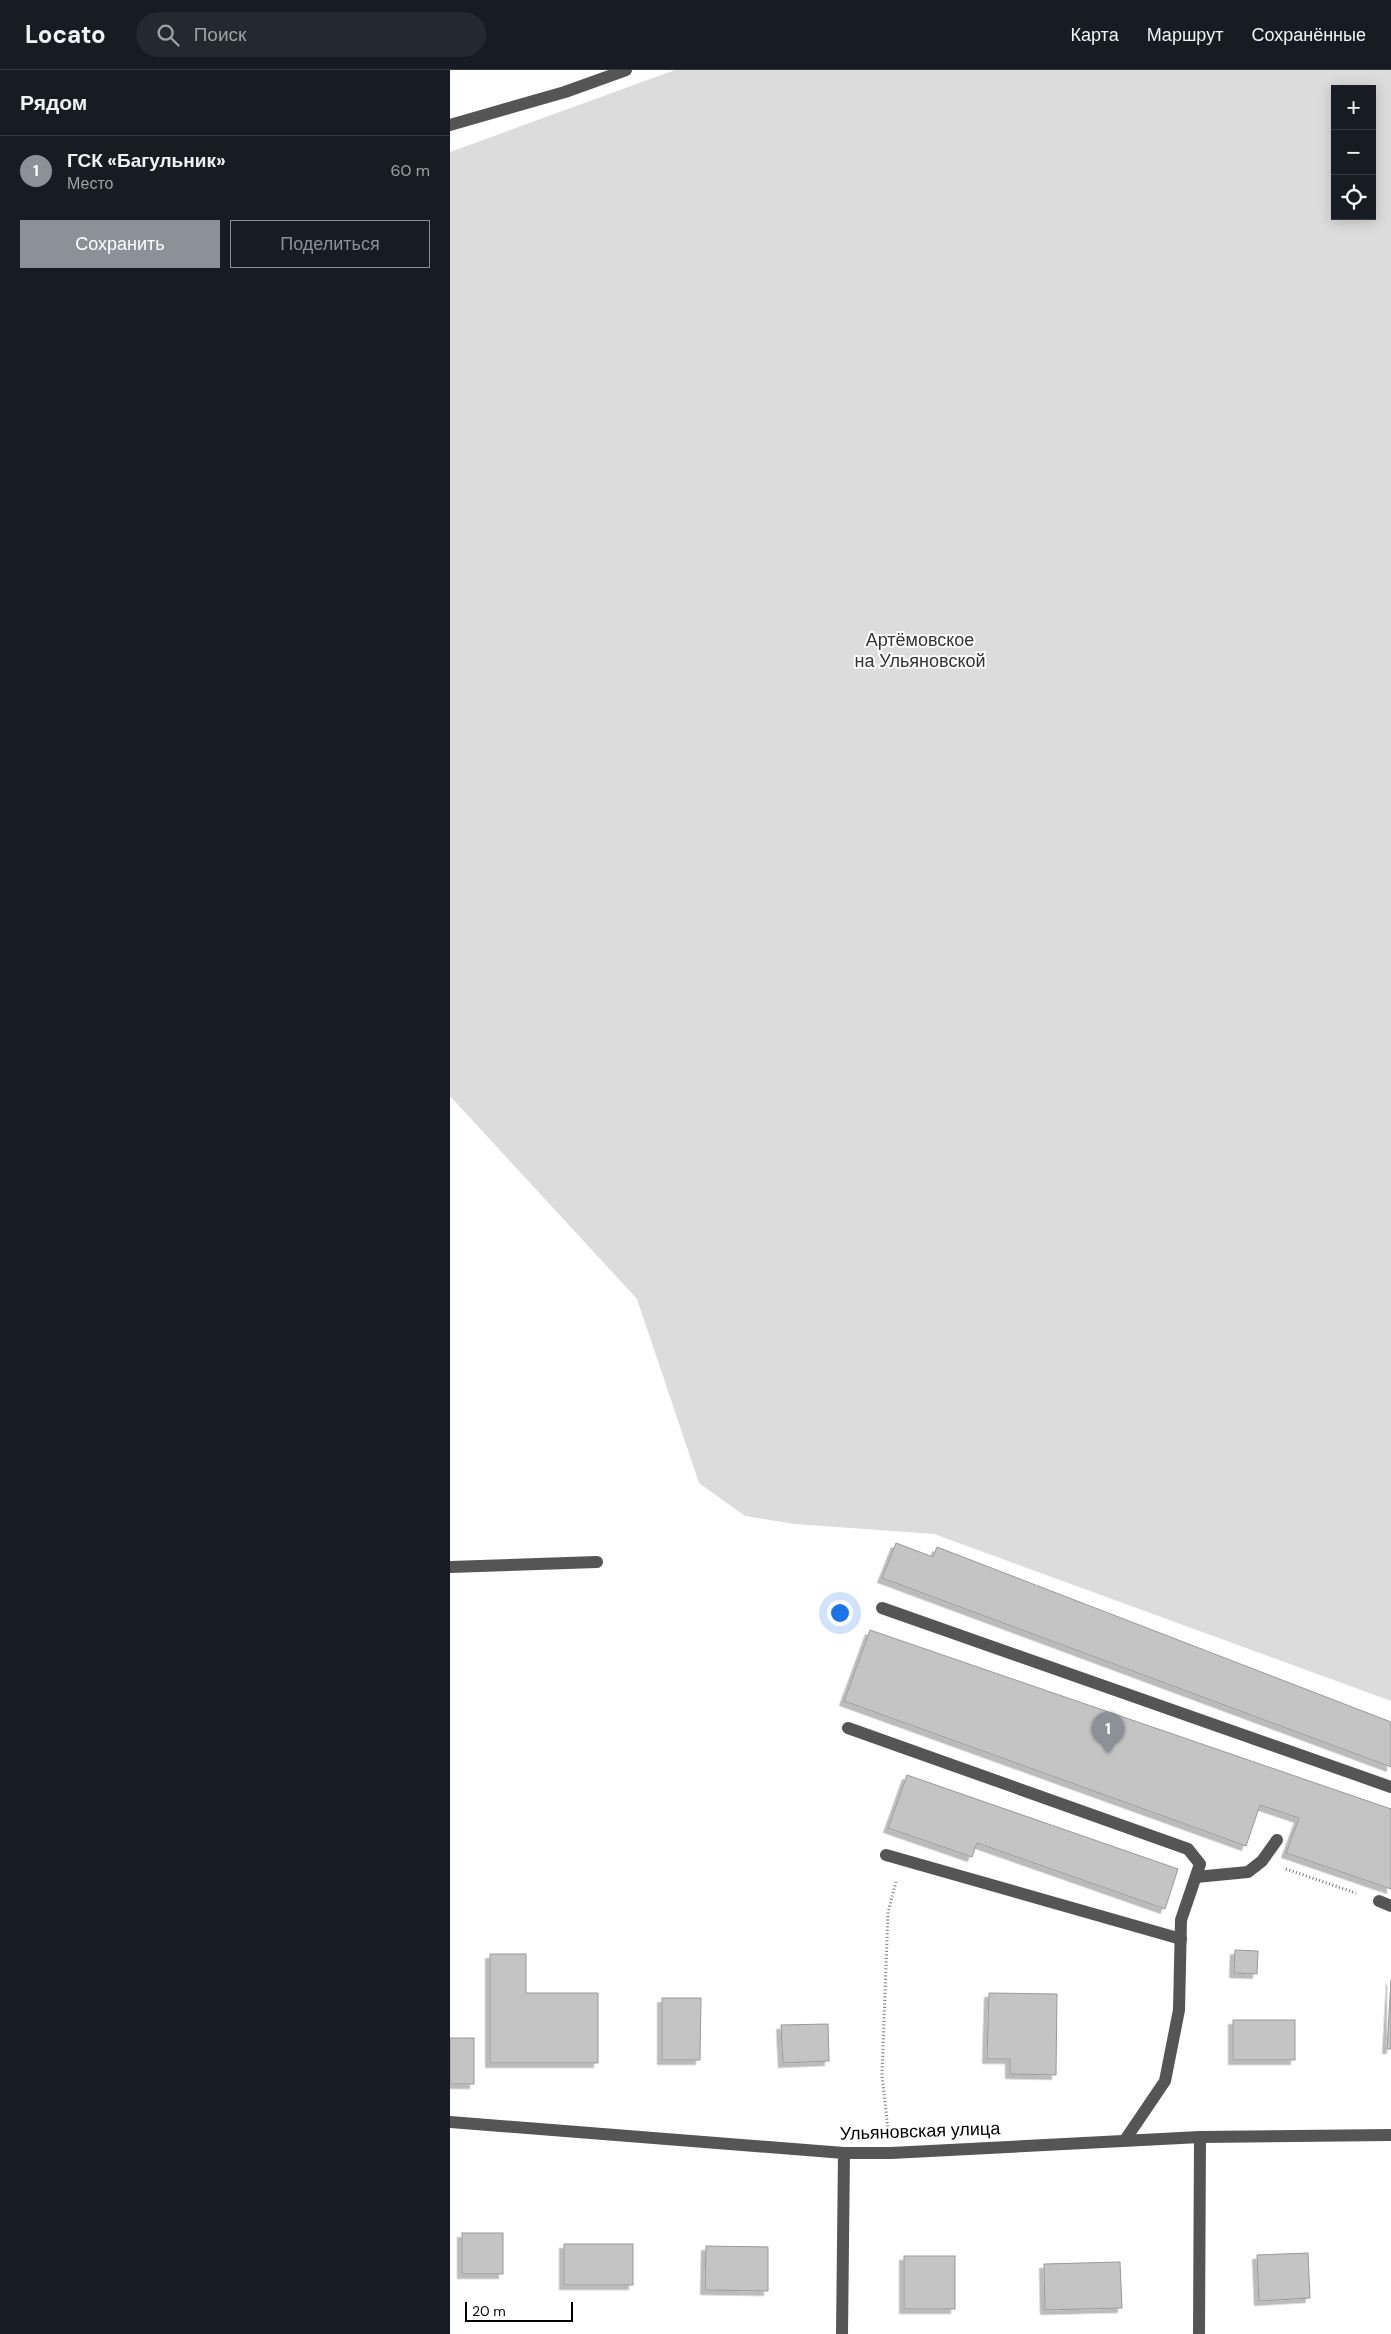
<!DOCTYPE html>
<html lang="ru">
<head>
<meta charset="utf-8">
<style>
	:root { --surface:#171b24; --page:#242831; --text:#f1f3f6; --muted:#9ea1a6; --line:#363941; --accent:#8c9099 }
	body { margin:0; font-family:"DM Sans",sans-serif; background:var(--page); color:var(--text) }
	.controls { position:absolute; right:15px; top:15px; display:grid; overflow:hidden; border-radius:0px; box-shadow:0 2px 12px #0003 }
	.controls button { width:45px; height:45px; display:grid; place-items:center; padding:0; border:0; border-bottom:1px solid var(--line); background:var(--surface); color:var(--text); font:25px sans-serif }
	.scale { position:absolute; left:15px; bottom:12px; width:108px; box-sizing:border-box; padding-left:5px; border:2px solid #000; border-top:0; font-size:14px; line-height:18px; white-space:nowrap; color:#000; -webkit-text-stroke:4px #fff; paint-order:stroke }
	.you { position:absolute; left:389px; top:1542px; width:18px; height:18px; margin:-12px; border:4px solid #fff; border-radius:50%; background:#1a73e8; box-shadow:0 0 0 8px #1a73e833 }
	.badge { display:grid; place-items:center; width:32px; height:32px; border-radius:50%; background:var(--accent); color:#fff; font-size:16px; font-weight:700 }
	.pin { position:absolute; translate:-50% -41px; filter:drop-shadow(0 1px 2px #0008) }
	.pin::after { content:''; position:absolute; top:26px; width:18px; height:15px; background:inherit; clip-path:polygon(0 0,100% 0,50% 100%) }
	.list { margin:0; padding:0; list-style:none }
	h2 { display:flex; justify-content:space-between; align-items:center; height:65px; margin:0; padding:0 20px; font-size:21px }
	h2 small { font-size:16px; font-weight:400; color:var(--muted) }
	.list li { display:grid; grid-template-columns:32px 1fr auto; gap:15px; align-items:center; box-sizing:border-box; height:70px; padding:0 20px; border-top:1px solid var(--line) }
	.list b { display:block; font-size:19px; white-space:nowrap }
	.list p { margin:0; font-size:16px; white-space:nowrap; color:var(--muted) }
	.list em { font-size:16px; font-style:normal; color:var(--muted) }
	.actions { display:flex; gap:10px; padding:15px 20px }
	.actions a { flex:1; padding:11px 0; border:1px solid var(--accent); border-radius:0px; text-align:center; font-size:18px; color:var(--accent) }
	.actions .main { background:var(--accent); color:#fff }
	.icon { flex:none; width:28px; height:28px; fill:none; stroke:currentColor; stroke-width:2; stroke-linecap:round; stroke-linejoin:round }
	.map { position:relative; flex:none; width:941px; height:2264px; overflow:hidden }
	header { display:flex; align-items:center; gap:30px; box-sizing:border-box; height:70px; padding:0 25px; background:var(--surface); border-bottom:1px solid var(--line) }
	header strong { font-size:24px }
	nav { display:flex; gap:28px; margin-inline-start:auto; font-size:18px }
	.search { width:350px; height:45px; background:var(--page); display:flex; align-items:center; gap:12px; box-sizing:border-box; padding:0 18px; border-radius:28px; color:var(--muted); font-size:19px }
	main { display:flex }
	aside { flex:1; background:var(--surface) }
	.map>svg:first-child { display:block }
	.green { fill:#dcdcdc; fill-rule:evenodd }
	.building { fill:#c4c4c4; stroke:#999; filter:url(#shadow) }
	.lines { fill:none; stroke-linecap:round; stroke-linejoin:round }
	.path { stroke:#777; stroke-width:3; stroke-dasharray:1 2.5; stroke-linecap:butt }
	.minor { stroke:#555; stroke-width:12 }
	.labels { text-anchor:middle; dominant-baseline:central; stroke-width:4; stroke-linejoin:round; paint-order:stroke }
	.park-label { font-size:18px; fill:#333; stroke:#fff }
	.street-label { font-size:18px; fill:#000; stroke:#fff }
</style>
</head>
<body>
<header>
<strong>Locato</strong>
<div class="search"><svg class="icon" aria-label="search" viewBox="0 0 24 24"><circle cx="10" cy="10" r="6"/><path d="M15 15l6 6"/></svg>Поиск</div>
<nav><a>Карта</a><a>Маршрут</a><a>Сохранённые</a></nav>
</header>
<main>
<aside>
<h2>Рядом<small></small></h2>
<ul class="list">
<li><span class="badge">1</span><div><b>ГСК «Багульник»</b><p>Место</p></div><em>60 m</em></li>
</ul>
<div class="actions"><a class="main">Сохранить</a><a>Поделиться</a></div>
</aside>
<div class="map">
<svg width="941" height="2264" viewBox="0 0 941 2264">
	<defs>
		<filter id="shadow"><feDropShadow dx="-4.5" dy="4.5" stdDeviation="0" flood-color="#0004"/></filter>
	</defs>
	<rect width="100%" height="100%" fill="#fff"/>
	<path class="green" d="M225,0H941V1631L484,1464L345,1454L295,1446L249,1413L187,1229L0,1026V82ZM885,19H922V146H885Z"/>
	<g class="building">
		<polygon points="446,1473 483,1487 487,1477 941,1652 941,1697 432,1508"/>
		<polygon points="420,1560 941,1739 941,1819 836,1783 849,1748 810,1735 796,1776 394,1631"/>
		<polygon points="457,1705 728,1799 715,1839 527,1773 522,1787 438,1758"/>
		<polygon points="785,1880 808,1881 807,1904 784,1903"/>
		<polygon points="40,1884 76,1884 76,1923 148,1923 148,1993 40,1993"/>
		<polygon points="941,1910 941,1979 937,1979"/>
		<polygon points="539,1923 607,1924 606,2005 560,2004 560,1989 537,1989"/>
		<polygon points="212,1928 251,1928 250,1990 212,1990"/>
		<rect x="783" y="1950" width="62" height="40"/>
		<polygon points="378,1954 379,1991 333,1993 331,1955"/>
		<rect x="0" y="1968" width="24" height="46"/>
		<rect x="12" y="2163" width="41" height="41"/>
		<rect x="114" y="2174" width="69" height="41"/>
		<polygon points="256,2176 318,2177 318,2221 255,2220"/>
		<polygon points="858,2183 860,2228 809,2231 807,2185"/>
		<rect x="454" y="2186" width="51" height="53"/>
		<polygon points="670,2192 672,2238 595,2240 594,2194"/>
	</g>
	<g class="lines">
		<g class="path">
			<polyline points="836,1799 906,1823"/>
			<polyline points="438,2060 432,2005 438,1842 446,1812"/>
		</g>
		<g class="minor">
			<polyline points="0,55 115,22 176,0"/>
			<polyline points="0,1497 147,1492"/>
			<polyline points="432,1538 941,1717"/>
			<polyline points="398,1658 738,1779 750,1794 731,1850 729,1940 715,2011 675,2070"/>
			<polyline points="436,1785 731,1869"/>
			<polyline points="746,1807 798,1802 812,1791 827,1770"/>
			<polyline points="929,1831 941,1836"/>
			<polyline points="0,2052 394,2083 441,2083 750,2067 941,2065"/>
			<polyline points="392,2264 394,2083"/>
			<polyline points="749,2264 750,2067"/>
		</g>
	</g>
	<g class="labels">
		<g class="park-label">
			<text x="470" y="570">Артёмовское<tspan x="470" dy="21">на Ульяновской</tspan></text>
		</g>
		<g class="street-label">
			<text transform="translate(470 2061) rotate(-2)">Ульяновская улица</text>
		</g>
	</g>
</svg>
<div class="controls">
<button>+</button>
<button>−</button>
<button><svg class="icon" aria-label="locate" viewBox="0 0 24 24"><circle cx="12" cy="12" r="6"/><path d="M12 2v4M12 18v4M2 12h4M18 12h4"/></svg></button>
</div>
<div class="scale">20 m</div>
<div class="you"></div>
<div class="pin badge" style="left:658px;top:1683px">1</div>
</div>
</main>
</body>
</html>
